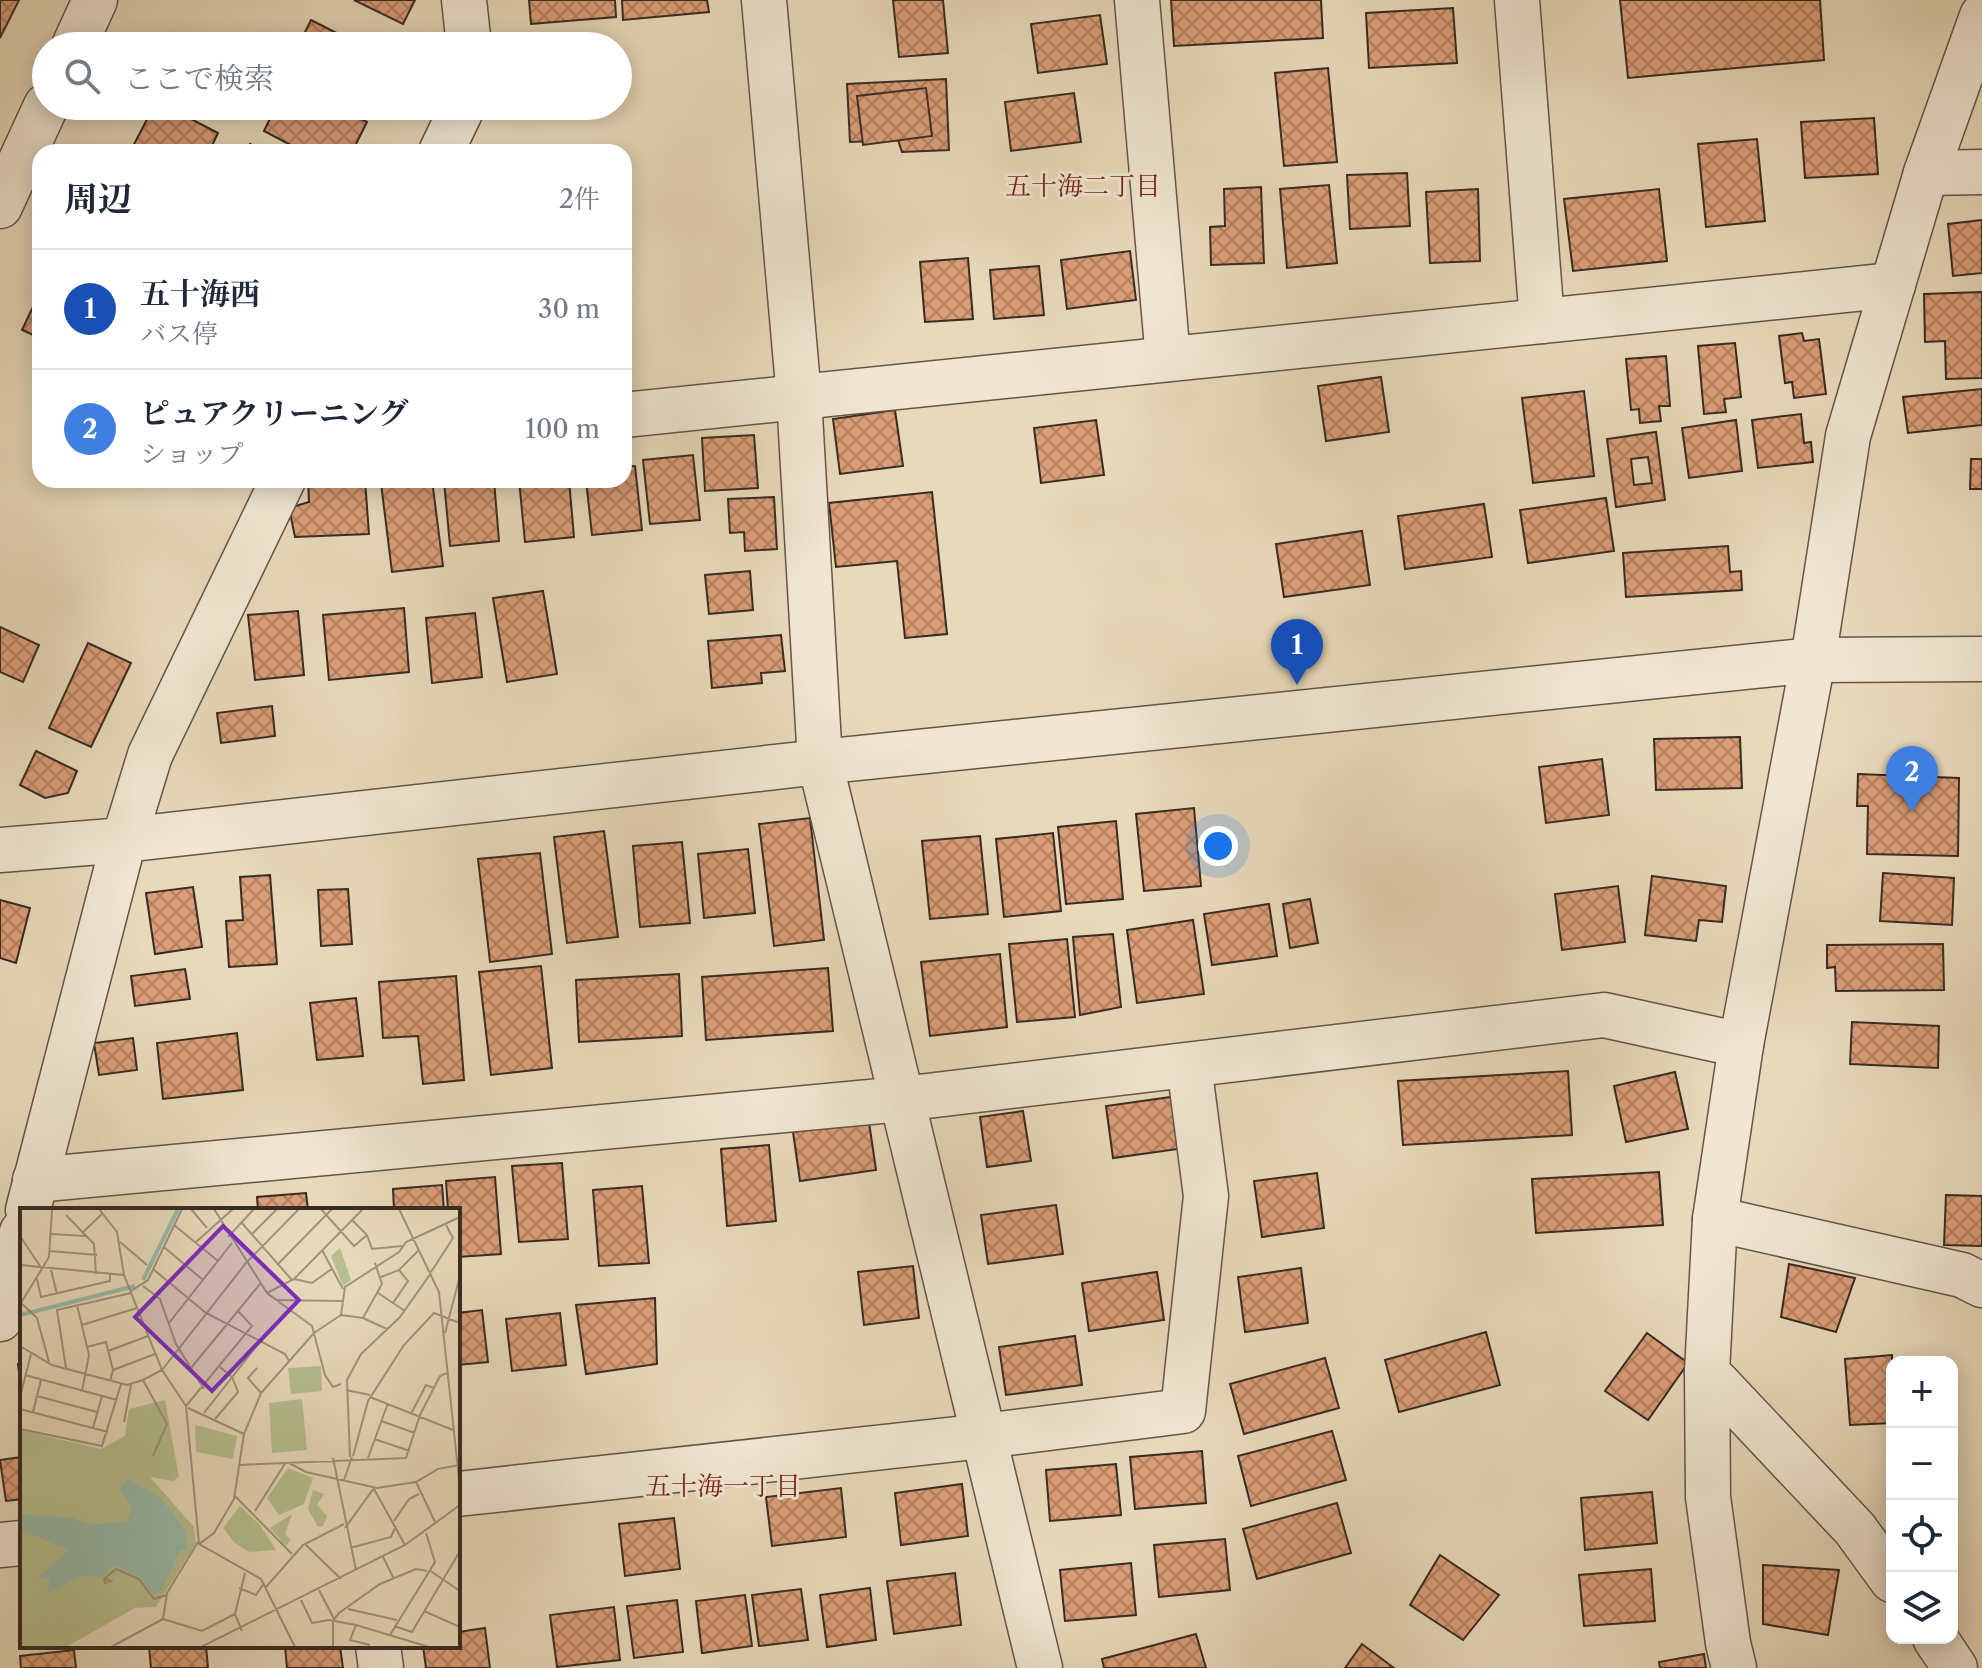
<!DOCTYPE html>
<html lang="ja">
<head>
<meta charset="utf-8">
<style>
	:root { --surface:#fff; --page:#f2f2f3; --text:#1f2937; --muted:#747a83; --line:#e0e1e3; --accent:#8f2418 }
	body { margin:0; font-family:"Libre Caslon Text","Noto Serif JP",serif; background:var(--page); color:var(--text) }
	.controls { position:absolute; right:24px; bottom:24px; display:grid; overflow:hidden; border-radius:16px; box-shadow:0 4px 20px #0003 }
	.controls button { width:72px; height:72px; display:grid; place-items:center; padding:0; border:0; border-bottom:2px solid var(--line); background:var(--surface); color:var(--text); font:40px sans-serif }
	.you { position:absolute; left:1218px; top:846px; width:28px; height:28px; margin:-20px; border:6px solid #fff; border-radius:50%; background:#1a73e8; box-shadow:0 0 0 12px #1a73e833 }
	.badge { display:grid; place-items:center; width:52px; height:52px; border-radius:50%; background:var(--accent); color:#fff; font-size:26px; font-weight:700 }
	.pin { position:absolute; translate:-50% -66px; filter:drop-shadow(0 2px 4px #0008) }
	.pin::after { content:''; position:absolute; top:42px; width:28px; height:24px; background:inherit; clip-path:polygon(0 0,100% 0,50% 100%) }
	.list { margin:0; padding:0; list-style:none }
	h2 { display:flex; justify-content:space-between; align-items:center; height:104px; margin:0; padding:0 32px; font-size:34px }
	h2 small { font-size:26px; font-weight:400; color:var(--muted) }
	.list li { display:grid; grid-template-columns:52px 1fr auto; gap:24px; align-items:center; box-sizing:border-box; height:120px; padding:0 32px; border-top:2px solid var(--line) }
	.list b { display:block; font-size:30px; white-space:nowrap }
	.list p { margin:0; font-size:26px; white-space:nowrap; color:var(--muted) }
	.list em { font-size:26px; font-style:normal; color:var(--muted) }
	.icon { flex:none; width:44px; height:44px; fill:none; stroke:currentColor; stroke-width:2; stroke-linecap:round; stroke-linejoin:round }
	.map { position:relative; flex:none; width:1982px; height:1668px; overflow:hidden }
	.search { position:absolute; background:var(--surface); box-shadow:0 4px 20px #0003; left:32px; top:32px; width:600px; height:88px; display:flex; align-items:center; gap:20px; box-sizing:border-box; padding:0 28px; border-radius:44px; color:var(--muted); font-size:30px }
	.panel { position:absolute; background:var(--surface); box-shadow:0 4px 20px #0003; left:32px; top:144px; width:600px; height:344px; border-radius:24px }
	.map>svg:first-child { display:block }
	.building { fill:url(#building-cross-hatch); stroke:#372b23; stroke-width:2; fill-rule:evenodd }
	.lines { fill:none; stroke-linecap:round; stroke-linejoin:round }
	.minor-casing { stroke:#635649; stroke-width:47 }
	.tertiary-casing { stroke:#635649; stroke-width:47 }
	.minor { stroke:#f0e6d2; stroke-width:44 }
	.tertiary { stroke:#f0e6d2; stroke-width:44 }
	.labels { text-anchor:middle; dominant-baseline:central; stroke-width:6; stroke-linejoin:round; paint-order:stroke }
	.neighbourhood-label { font-size:26px; fill:#7a1f14; stroke:#f0e6d2 }
	.inset-river { fill:none; stroke:#98bbab; stroke-width:4 }
	.inset-road { fill:none; stroke:#a1937e; stroke-width:2 }
	.view { fill:#7b2cbf; fill-opacity:0.15; stroke:#7b2cbf; stroke-width:4 }
	.inset-edge { fill:none; stroke:#372b23; stroke-width:4 }
</style>
</head>
<body>
<div class="map">
<svg width="1982" height="1668" viewBox="0 0 1982 1668">
	<defs>
		<pattern id="building-cross-hatch" width="8" height="8" patternUnits="userSpaceOnUse" patternTransform="scale(2)"><rect width="8" height="8" fill="#db9d77"/><path d="M0 0l8 8M0 8l8-8" fill="none" stroke="#b28061"/></pattern>
	</defs>
	<rect width="100%" height="100%" fill="#e8d9ba"/>
	<filter id="stains"><feTurbulence type="fractalNoise" baseFrequency=".0025" numOctaves="4"/><feColorMatrix values="0 0 0 0 .2 0 0 0 0 .09 0 0 0 0 .02 0 0 0 .5 -.17"/></filter>
	<radialGradient id="worn" r=".72"><stop offset=".6" stop-color="#630" stop-opacity="0"/><stop offset="1" stop-color="#630" stop-opacity=".3"/></radialGradient>
	<g class="building">
		<polygon points="0,0 19,0 0,38"/>
		<polygon points="354,0 415,0 403,24"/>
		<polygon points="529,0 615,0 616,17 531,24"/>
		<polygon points="622,0 707,0 709,12 623,20"/>
		<polygon points="893,0 943,0 948,53 899,57"/>
		<polygon points="1171,0 1321,0 1323,38 1174,46"/>
		<polygon points="1620,0 1820,0 1824,60 1628,78"/>
		<polygon points="1453,8 1457,63 1369,68 1366,13"/>
		<polygon points="1100,15 1107,64 1038,73 1031,24"/>
		<polygon points="311,20 362,46 298,46"/>
		<polygon points="1328,68 1337,162 1284,166 1275,73"/>
		<polygon points="946,79 949,150 902,152 898,140 850,142 847,84"/>
		<polygon points="926,88 932,136 863,145 857,96"/>
		<polygon points="1074,93 1081,142 1011,151 1005,102"/>
		<polygon points="154,106 166,106 218,133 209,152 136,152 131,150"/>
		<polygon points="276,106 336,106 367,122 352,152 304,152 264,131"/>
		<polygon points="1874,118 1878,174 1805,178 1801,122"/>
		<polygon points="1757,139 1765,221 1706,227 1698,144"/>
		<polygon points="250,144 266,152 247,152"/>
		<polygon points="1407,173 1410,226 1350,229 1347,175"/>
		<polygon points="1329,185 1337,263 1287,268 1280,189"/>
		<polygon points="1261,187 1264,263 1211,265 1210,227 1225,226 1224,189"/>
		<polygon points="1478,189 1480,261 1430,263 1426,192"/>
		<polygon points="1659,189 1667,261 1573,271 1564,199"/>
		<polygon points="1982,220 1982,273 1953,276 1948,224"/>
		<polygon points="1130,251 1136,300 1067,309 1061,260"/>
		<polygon points="968,258 973,319 925,322 920,262"/>
		<polygon points="1039,266 1044,315 994,319 990,270"/>
		<polygon points="40,292 40,338 22,330"/>
		<polygon points="1982,292 1982,378 1946,379 1945,341 1925,342 1924,294"/>
		<polygon points="1802,333 1804,341 1819,339 1826,394 1794,398 1792,382 1785,383 1779,336"/>
		<polygon points="1735,343 1741,397 1724,399 1726,412 1704,414 1698,346"/>
		<polygon points="1666,356 1670,406 1659,406 1661,421 1640,423 1639,409 1631,410 1626,359"/>
		<polygon points="1381,377 1389,432 1326,441 1318,386"/>
		<polygon points="1982,389 1982,425 1908,433 1903,397"/>
		<polygon points="1584,391 1594,476 1533,483 1522,398"/>
		<polygon points="895,410 903,466 840,474 833,419"/>
		<polygon points="1801,414 1804,443 1811,442 1813,462 1758,468 1752,420"/>
		<polygon points="1096,420 1104,475 1041,483 1034,428"/>
		<polygon points="1736,420 1742,471 1689,478 1682,428"/>
		<path d="M1656,432L1665,500L1616,507L1607,439ZM1648,457L1652,483L1634,485L1631,459Z"/>
		<polygon points="754,435 758,488 705,491 702,438"/>
		<polygon points="693,455 700,520 650,524 643,460"/>
		<polygon points="1971,459 1982,459 1982,489 1970,489"/>
		<polygon points="635,466 642,530 592,535 586,480 624,480 624,467"/>
		<polygon points="308,480 365,480 369,534 295,537 289,508 309,502"/>
		<polygon points="409,480 432,480 443,566 392,572 381,483"/>
		<polygon points="494,480 499,541 450,546 444,481"/>
		<polygon points="519,480 569,480 574,537 525,542"/>
		<polygon points="932,492 947,634 905,638 897,561 836,567 829,503"/>
		<polygon points="774,497 777,549 745,551 744,532 730,533 728,499"/>
		<polygon points="1606,498 1614,551 1528,563 1520,510"/>
		<polygon points="1484,504 1492,557 1405,569 1398,516"/>
		<polygon points="1362,531 1370,585 1284,597 1276,544"/>
		<polygon points="1728,546 1730,572 1741,571 1742,590 1626,597 1623,553"/>
		<polygon points="750,571 753,610 709,614 705,575"/>
		<polygon points="543,591 557,674 507,682 493,598"/>
		<polygon points="404,608 409,672 329,680 323,615"/>
		<polygon points="298,611 304,675 255,680 248,615"/>
		<polygon points="475,613 482,677 432,683 426,618"/>
		<polygon points="0,627 39,645 23,682 0,672"/>
		<polygon points="781,635 785,671 761,673 762,683 712,688 708,641"/>
		<polygon points="88,643 131,663 91,747 49,728"/>
		<polygon points="272,706 275,736 221,743 217,713"/>
		<polygon points="1740,737 1742,788 1656,790 1654,739"/>
		<polygon points="36,751 77,771 68,793 45,798 20,785"/>
		<polygon points="1602,759 1609,815 1546,823 1539,767"/>
		<polygon points="1858,774 1959,778 1958,856 1867,854 1868,806 1857,806"/>
		<polygon points="1194,808 1201,886 1144,891 1136,814"/>
		<polygon points="810,818 824,940 774,946 759,824"/>
		<polygon points="1116,821 1123,899 1066,904 1058,827"/>
		<polygon points="604,831 618,937 567,943 554,837"/>
		<polygon points="1053,833 1061,911 1004,917 996,839"/>
		<polygon points="980,836 988,914 930,919 922,841"/>
		<polygon points="682,842 690,923 640,927 633,846"/>
		<polygon points="748,849 755,913 704,918 698,854"/>
		<polygon points="540,853 552,954 490,962 478,859"/>
		<polygon points="1883,873 1954,878 1952,925 1880,921"/>
		<polygon points="270,875 277,964 229,967 226,921 243,920 240,877"/>
		<polygon points="1652,876 1726,886 1722,922 1699,920 1696,941 1645,935"/>
		<polygon points="1618,886 1625,942 1562,950 1555,894"/>
		<polygon points="193,887 202,947 155,954 146,893"/>
		<polygon points="348,889 352,944 321,946 318,890"/>
		<polygon points="1310,899 1318,943 1290,948 1283,904"/>
		<polygon points="0,900 30,908 16,963 0,958"/>
		<polygon points="1269,904 1277,956 1212,965 1204,914"/>
		<polygon points="1193,920 1204,994 1137,1003 1127,930"/>
		<polygon points="1113,934 1121,1007 1080,1015 1073,937"/>
		<polygon points="1067,939 1075,1017 1017,1022 1009,944"/>
		<polygon points="1943,944 1944,990 1836,991 1835,967 1827,968 1827,945"/>
		<polygon points="1000,954 1007,1027 930,1036 921,962"/>
		<polygon points="541,966 552,1068 491,1075 479,972"/>
		<polygon points="828,968 833,1031 706,1040 702,977"/>
		<polygon points="185,969 190,999 135,1006 131,976"/>
		<polygon points="679,974 682,1036 579,1042 576,980"/>
		<polygon points="456,976 464,1080 423,1084 418,1036 383,1038 379,982"/>
		<polygon points="356,998 363,1056 317,1060 310,1003"/>
		<polygon points="1852,1022 1939,1026 1938,1068 1850,1064"/>
		<polygon points="237,1033 243,1090 163,1099 157,1043"/>
		<polygon points="133,1038 137,1070 99,1075 94,1043"/>
		<polygon points="1568,1071 1572,1135 1403,1145 1398,1081"/>
		<polygon points="1675,1072 1688,1129 1626,1142 1614,1086"/>
		<polygon points="1171,1097 1178,1149 1113,1158 1106,1106"/>
		<polygon points="1023,1111 1031,1161 987,1167 980,1117"/>
		<polygon points="869,1122 876,1170 800,1181 793,1132"/>
		<polygon points="769,1145 776,1221 727,1226 721,1149"/>
		<polygon points="562,1163 568,1239 519,1242 512,1166"/>
		<polygon points="1659,1172 1663,1225 1536,1233 1532,1179"/>
		<polygon points="1317,1173 1324,1228 1262,1237 1254,1181"/>
		<polygon points="495,1177 501,1254 458,1257 458,1210 448,1210 446,1181"/>
		<polygon points="442,1185 444,1210 394,1210 393,1189"/>
		<polygon points="642,1186 649,1263 599,1266 593,1190"/>
		<polygon points="306,1193 308,1210 258,1210 257,1197"/>
		<polygon points="1946,1195 1982,1196 1982,1246 1944,1245"/>
		<polygon points="1056,1205 1063,1254 988,1264 981,1215"/>
		<polygon points="1789,1264 1855,1278 1836,1332 1781,1317"/>
		<polygon points="913,1266 919,1318 864,1325 858,1272"/>
		<polygon points="1301,1268 1308,1323 1245,1332 1238,1277"/>
		<polygon points="1157,1272 1164,1320 1089,1331 1082,1283"/>
		<polygon points="655,1298 657,1364 586,1374 576,1305"/>
		<polygon points="482,1310 488,1362 458,1365 458,1313"/>
		<polygon points="560,1313 566,1365 512,1371 506,1319"/>
		<polygon points="1486,1332 1500,1385 1399,1412 1385,1360"/>
		<polygon points="1647,1333 1688,1363 1648,1420 1605,1391"/>
		<polygon points="1075,1336 1082,1385 1006,1395 999,1347"/>
		<polygon points="1892,1355 1892,1423 1850,1425 1845,1359"/>
		<polygon points="1325,1358 1339,1408 1244,1434 1230,1384"/>
		<polygon points="18,1364 22,1364 22,1395"/>
		<polygon points="1332,1431 1346,1480 1251,1506 1238,1456"/>
		<polygon points="1202,1451 1206,1503 1135,1509 1130,1457"/>
		<polygon points="22,1457 22,1499 6,1501 0,1460"/>
		<polygon points="1116,1464 1121,1515 1050,1521 1046,1470"/>
		<polygon points="962,1484 968,1536 901,1545 895,1493"/>
		<polygon points="841,1488 846,1537 772,1546 766,1497"/>
		<polygon points="1652,1492 1657,1543 1585,1550 1581,1498"/>
		<polygon points="1337,1503 1351,1553 1257,1579 1243,1529"/>
		<polygon points="674,1518 680,1569 625,1576 619,1524"/>
		<polygon points="1225,1539 1230,1590 1159,1597 1154,1545"/>
		<polygon points="1440,1555 1499,1595 1463,1640 1410,1605"/>
		<polygon points="1131,1563 1136,1615 1065,1621 1060,1570"/>
		<polygon points="1763,1565 1839,1570 1828,1635 1763,1624"/>
		<polygon points="1651,1569 1655,1621 1584,1626 1579,1575"/>
		<polygon points="955,1573 961,1625 894,1634 887,1581"/>
		<polygon points="870,1588 876,1640 827,1647 820,1595"/>
		<polygon points="801,1589 808,1640 759,1646 752,1595"/>
		<polygon points="745,1595 752,1646 702,1653 696,1601"/>
		<polygon points="677,1600 683,1652 634,1658 627,1606"/>
		<polygon points="614,1607 620,1660 557,1667 550,1615"/>
		<polygon points="485,1628 490,1668 426,1668 423,1646 458,1646 458,1632"/>
		<polygon points="1196,1634 1206,1668 1104,1668 1102,1659"/>
		<polygon points="1362,1644 1394,1668 1345,1668"/>
		<polygon points="149,1646 206,1646 208,1668 151,1668"/>
		<polygon points="285,1646 340,1646 343,1668 287,1668"/>
		<polygon points="74,1650 76,1668 21,1668 20,1656"/>
		<polygon points="1704,1654 1706,1668 1660,1668 1659,1662"/>
	</g>
	<g class="lines">
		<g class="minor-casing">
			<g id="minor">
				<polyline points="464,0 469,46"/>
				<polyline points="764,0 799,397 820,762 1040,1668"/>
				<polyline points="1137,0 1168,359"/>
				<polyline points="1517,0 1542,321"/>
				<polyline points="441,152 463,106"/>
				<polyline points="1926,173 1982,172"/>
				<polyline points="624,415 1893,285"/>
				<polyline points="35,1180 902,1099 1604,1015 1741,1045"/>
				<polyline points="28,1210 124,840 150,755 283,480"/>
				<polyline points="1715,1219 1962,1275 1982,1285"/>
				<polyline points="0,1319 22,1232"/>
				<polyline points="1707,1372 1855,1529 1892,1580"/>
				<polyline points="458,1494 984,1436 1183,1411 1206,1196 1189,1065"/>
				<polyline points="0,1545 22,1543"/>
				<polyline points="1935,1638 1955,1668"/>
				<polyline points="378,1646 381,1668"/>
				<polyline points="1734,1668 1728,1643 1708,1497 1707,1372 1715,1219 1741,1045 1813,660 1848,436 1926,173 1982,16"/>
			</g>
		</g>
		<g class="tertiary-casing">
			<g id="tertiary">
				<polyline points="74,46 95,0"/>
				<polyline points="0,206 46,106"/>
				<polyline points="0,850 124,840 820,762 1813,660 1982,659"/>
			</g>
		</g>
		<use href="#minor" class="minor"/>
		<use href="#tertiary" class="tertiary"/>
	</g>
	<g class="labels">
		<g class="neighbourhood-label">
			<text x="1083" y="186">五十海二丁目</text>
			<text x="723" y="1486">五十海一丁目</text>
		</g>
	</g>
	<g transform="translate(20 1208)">
		<rect width="440" height="440" fill="#e8d9ba"/>
		<path d="M145,192L159,269L153,273L130,269L174,319L176,335L136,399L115,400L46,439H0V222L81,241L105,228L109,201Z" fill="#b6bf90"/>
		<path d="M320,40L331,72L323,78L311,48ZM293,282L304,286L297,297L307,308L303,318L298,319L288,301ZM272,306L265,326L271,332L266,338L250,320Z" fill="#b6bf90"/>
		<path d="M301,158L302,183L271,186L268,160ZM282,191L287,242L252,245L249,195ZM175,217L217,228L213,251L176,244ZM268,260L293,270L284,296L259,307L247,290ZM220,298L240,317L256,342L229,344L215,335L203,320Z" fill="#b6bf90"/>
		<path d="M108,271L140,289L165,322L167,342H160L141,383L133,386L121,369L94,357L83,369L62,368L26,386L31,369L17,370L50,342L0,322V306L53,310L73,317L106,313L112,301L100,281Z" fill="#98bbab"/>
		<path class="inset-river" d="M123,72L158,1M0,107L115,78"/>
		<path class="inset-road" d="M79,1L97,24L104,67L142,162L166,198L179,336L241,371L275,439M171,1L187,20M194,1L247,85L292,118L305,167L313,179L321,176M301,1L334,38L347,27M379,1L419,84L440,280M46,7L74,36L76,66M332,12L347,27L352,41L382,38M221,14L272,72M154,17L198,53M63,24L83,5M31,26L66,28M231,27L257,1M0,28L22,61M208,29L234,1M100,34L127,57M176,34L213,1M144,39L183,72M302,42L323,81M30,43L77,47M0,57L104,67M257,57L312,1M133,61L186,105L265,146L269,153M31,62L37,86M411,64L433,30L426,17M361,69L379,62L399,42M17,71L21,89L90,73V66M274,71L292,75L313,60M123,78L140,91L156,136L184,181M111,83L128,72L162,1M247,85L274,71L343,1M358,85L385,103M255,92L323,93M0,94L17,110L29,154M1,95L29,49L32,1M373,95L388,73L379,62M57,97L69,147L62,183M321,107L343,110L362,76L355,55M343,110L367,121M149,115L212,35M62,117L117,100M425,125L440,68M0,138L32,157L107,177L123,172L142,162L226,55L279,1M67,139L86,134L93,162M88,143L128,128M46,160L37,102L111,85M171,160L240,76M237,160L228,170L241,185M5,167L97,192M123,172L147,216L133,248M90,173L93,162L135,146M326,182L350,187M17,188L77,204M0,189L11,146M350,189L433,222M166,198L232,118L217,102M168,200L224,226M0,201L88,224M13,204L21,172M392,204L406,177L414,180M184,205L238,136M195,211L218,184L212,169L200,159M361,213L395,225M104,214L111,177M73,220L82,188M0,221L82,238L101,176M354,231L390,243M333,248L348,193L384,137L414,105L440,115M330,249L327,172L341,146L380,109L411,65M313,250L336,362M348,250L368,195M269,255L286,264L357,280L396,274L418,261L439,257M219,257L386,250L400,207L420,168L427,165M324,272L332,249M396,274L416,316M354,281L385,337M215,288L272,346M235,303L266,254M374,313L389,291L399,286M325,320L354,280M179,336L194,325L214,291L224,226L241,185L294,125L321,107L325,79L379,44L386,34L440,9M285,336L321,371M330,340L371,329L376,318M363,349L374,371M409,362L440,383M84,371L91,373L85,375L84,371L96,361L119,371L134,391L147,387M246,379L283,337L324,316M219,380L236,387L244,375M299,382L314,411M281,392L292,415L309,412L336,417L409,439M328,401L377,412M404,403L440,419M143,411L182,423L215,406M336,417L330,432L350,437M374,418L392,424L440,343M222,423L215,406L225,365M370,427L415,354L406,325M91,439L143,411L147,385L178,334M181,439L385,337L440,297M313,439V413L319,405L360,376L396,361L407,363"/>
		<path class="view" d="M203,18L279,92L192,183L115,109Z"/>
		<rect width="440" height="440" class="inset-edge"/>
	</g>
	<rect width="100%" height="100%" filter="url(#stains)"/>
	<rect width="100%" height="100%" fill="url(#worn)"/>
</svg>
<div class="controls">
<button>+</button>
<button>−</button>
<button><svg class="icon" aria-label="locate" viewBox="0 0 24 24"><circle cx="12" cy="12" r="6"/><path d="M12 2v4M12 18v4M2 12h4M18 12h4"/></svg></button>
<button><svg class="icon" aria-label="layers" viewBox="0 0 24 24"><path d="M12 4l9 5-9 5-9-5zM3 14l9 5 9-5"/></svg></button>
</div>
<div class="you"></div>
<div class="pin badge" style="left:1297px;top:685px;background:#1a4fb4">1</div>
<div class="pin badge" style="left:1912px;top:812px;background:#3f7fe0">2</div>
<div class="search"><svg class="icon" aria-label="search" viewBox="0 0 24 24"><circle cx="10" cy="10" r="6"/><path d="M15 15l6 6"/></svg>ここで検索</div>
<section class="panel">
<h2>周辺<small>2件</small></h2>
<ul class="list">
<li><span class="badge" style="background:#1a4fb4">1</span><div><b>五十海西</b><p>バス停</p></div><em>30 m</em></li>
<li><span class="badge" style="background:#3f7fe0">2</span><div><b>ピュアクリーニング</b><p>ショップ</p></div><em>100 m</em></li>
</ul>
</section>
</div>
</body>
</html>
